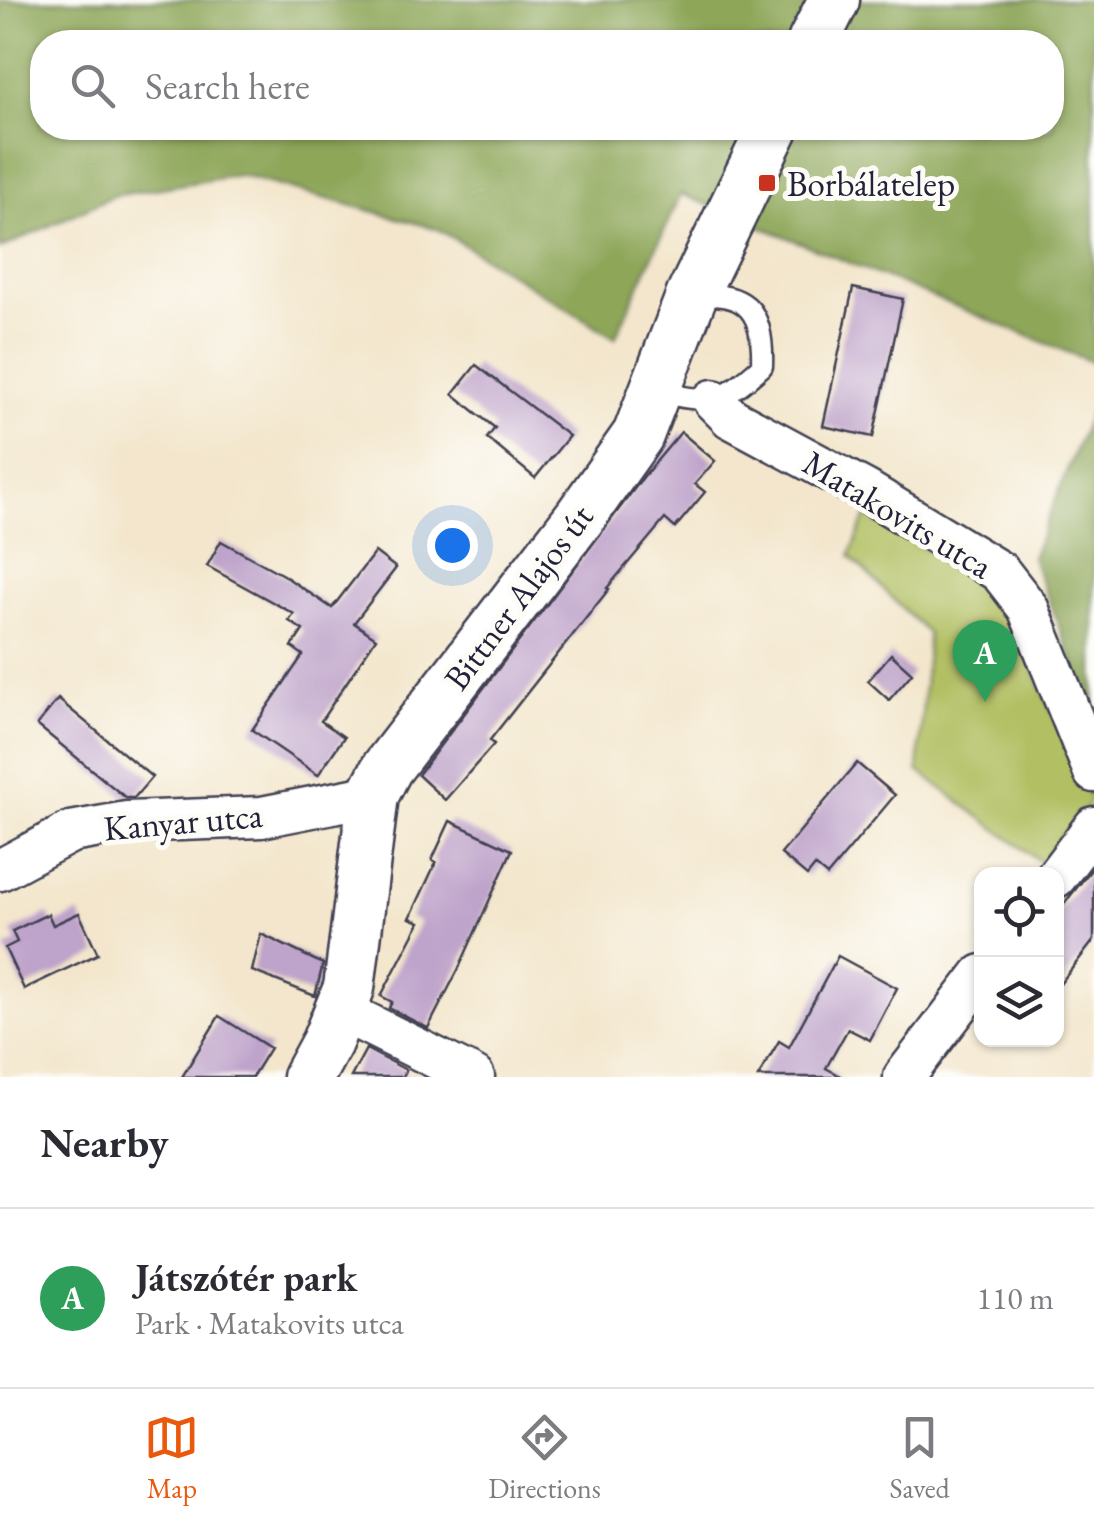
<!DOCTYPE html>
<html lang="en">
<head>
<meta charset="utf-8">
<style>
	:root { --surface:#fff; --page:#f2f2f3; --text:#2b2b33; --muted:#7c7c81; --line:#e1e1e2; --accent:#ea580c }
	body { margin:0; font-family:"EB Garamond",serif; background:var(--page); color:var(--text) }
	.controls { position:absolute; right:30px; bottom:30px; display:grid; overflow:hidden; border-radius:20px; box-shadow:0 2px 8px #0004 }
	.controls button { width:90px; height:90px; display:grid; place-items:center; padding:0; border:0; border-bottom:2px solid var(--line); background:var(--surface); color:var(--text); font:50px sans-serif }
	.you { position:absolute; left:452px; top:545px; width:35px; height:35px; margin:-25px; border:8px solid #fff; border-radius:50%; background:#1a73e8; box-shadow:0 0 0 15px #1a73e833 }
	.badge { display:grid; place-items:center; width:65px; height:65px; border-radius:50%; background:var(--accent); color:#fff; font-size:32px; font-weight:700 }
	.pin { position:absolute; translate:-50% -82px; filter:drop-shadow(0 2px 5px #0008) }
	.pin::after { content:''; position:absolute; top:52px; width:35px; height:30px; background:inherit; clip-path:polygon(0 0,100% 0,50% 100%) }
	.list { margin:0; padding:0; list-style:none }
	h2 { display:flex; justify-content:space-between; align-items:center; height:130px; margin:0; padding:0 40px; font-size:42px }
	h2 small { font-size:32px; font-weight:400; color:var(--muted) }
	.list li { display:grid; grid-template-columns:65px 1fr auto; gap:30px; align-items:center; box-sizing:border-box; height:180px; padding:0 40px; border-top:2px solid var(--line) }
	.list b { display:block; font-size:38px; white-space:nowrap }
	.list p { margin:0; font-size:32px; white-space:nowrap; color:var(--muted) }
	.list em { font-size:32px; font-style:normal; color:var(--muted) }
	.icon { flex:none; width:55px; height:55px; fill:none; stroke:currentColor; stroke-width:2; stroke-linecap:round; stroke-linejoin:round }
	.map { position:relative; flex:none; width:1094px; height:1077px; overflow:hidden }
	.search { position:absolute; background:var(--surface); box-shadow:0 2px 8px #0004; left:30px; right:30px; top:30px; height:110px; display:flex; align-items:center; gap:25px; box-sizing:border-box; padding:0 35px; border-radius:40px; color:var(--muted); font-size:38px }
	.sheet { height:310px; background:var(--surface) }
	nav { display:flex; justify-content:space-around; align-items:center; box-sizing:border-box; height:140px; border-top:2px solid var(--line); background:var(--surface); font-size:28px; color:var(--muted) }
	nav a { display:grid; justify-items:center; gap:5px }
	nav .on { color:var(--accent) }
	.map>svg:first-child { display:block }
	.green { fill:#b2c063; stroke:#6a714f; stroke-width:2.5 }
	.forest { fill:#8da659; stroke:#58644a; stroke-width:2.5; fill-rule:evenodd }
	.building { fill:#bea3ca }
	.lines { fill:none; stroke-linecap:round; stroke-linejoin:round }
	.service-casing { stroke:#413f51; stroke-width:25 }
	.minor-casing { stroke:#413f51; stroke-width:45 }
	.tertiary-casing { stroke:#413f51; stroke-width:55 }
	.service { stroke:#fff; stroke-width:20 }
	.minor { stroke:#fff; stroke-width:40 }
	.tertiary { stroke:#fff; stroke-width:50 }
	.poi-dot { fill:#c8321e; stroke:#fdfcf7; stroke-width:4 }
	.labels { text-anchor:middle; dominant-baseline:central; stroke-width:10; stroke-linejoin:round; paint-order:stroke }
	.poi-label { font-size:35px; fill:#22223b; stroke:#fdfcf7; text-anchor:start }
	.street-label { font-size:35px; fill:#22223b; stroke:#fdfcf7 }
</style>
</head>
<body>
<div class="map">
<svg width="1094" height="1077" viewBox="0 0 1094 1077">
	<rect width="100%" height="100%" fill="#fdfcf7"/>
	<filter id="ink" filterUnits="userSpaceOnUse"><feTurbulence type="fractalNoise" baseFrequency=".01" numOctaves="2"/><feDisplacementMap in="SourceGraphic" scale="20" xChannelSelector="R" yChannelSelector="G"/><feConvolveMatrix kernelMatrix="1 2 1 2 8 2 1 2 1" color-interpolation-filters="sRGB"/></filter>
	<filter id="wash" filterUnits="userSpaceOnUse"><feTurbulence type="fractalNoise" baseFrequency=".0048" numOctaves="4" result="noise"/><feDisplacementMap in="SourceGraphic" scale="40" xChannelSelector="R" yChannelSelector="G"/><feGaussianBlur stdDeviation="2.25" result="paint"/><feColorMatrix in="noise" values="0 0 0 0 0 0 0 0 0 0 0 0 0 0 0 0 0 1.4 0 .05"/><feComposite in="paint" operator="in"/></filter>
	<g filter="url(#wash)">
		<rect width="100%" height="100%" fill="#f3e6cc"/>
		<polygon class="green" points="866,516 999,591 1091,801 1042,863 918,771 928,634 850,556"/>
		<g class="forest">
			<path d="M0,0H1094V363L681,194L615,338L438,229L239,175L113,196L0,249ZM42,42H1052V128H42Z"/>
			<polygon points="1094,403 1094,715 1032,558"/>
		</g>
		<g id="blocks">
			<g class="building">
				<polygon points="853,288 903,299 873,437 823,426"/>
				<polygon points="476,365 569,436 535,478 487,438 495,428 453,394"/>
				<polygon points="681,432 715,461 695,484 705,492 675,528 665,519 607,588 609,589 490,740 494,744 445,800 418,775 644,476"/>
				<polygon points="221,541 283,575 332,608 375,552 396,568 354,623 376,638 321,721 344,737 318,775 252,730 303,655 292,647 303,630 289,621 294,614 207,566"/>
				<polygon points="891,654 912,673 889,700 868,681"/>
				<polygon points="58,699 152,777 134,798 126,798 37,725"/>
				<polygon points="857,763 895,795 827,876 815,866 807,876 781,854"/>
				<polygon points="450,821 512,850 458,970 428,1028 389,1008 392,1002 381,996 420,922 410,918 436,862 432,860"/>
				<polygon points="1094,866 1094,940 1056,989 1056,914"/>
				<polygon points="79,913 98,954 24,989 5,948 17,942 12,931 48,914 53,925"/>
				<polygon points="261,934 323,964 315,996 252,971"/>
				<polygon points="838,956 897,988 870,1040 848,1029 826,1068 842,1077 758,1077 779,1041 789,1047"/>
				<polygon points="219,1016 270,1048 252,1077 182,1077"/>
				<polygon points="366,1049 406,1070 403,1077 351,1077"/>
			</g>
		</g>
	</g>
	<g filter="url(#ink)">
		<use href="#blocks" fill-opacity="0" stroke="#413f51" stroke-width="2.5"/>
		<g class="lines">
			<g class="service-casing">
				<path id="service" d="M656,391C710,404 720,404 762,366C764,314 749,290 694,296"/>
			</g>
			<g class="minor-casing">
				<g id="minor">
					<polyline points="713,400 731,418 865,490 1000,572 1028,608 1094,772"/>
					<polyline points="0,870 71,832 127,822 261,817 373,795"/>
					<polyline points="1056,877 1094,827"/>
					<polyline points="340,1010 474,1077"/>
					<polyline points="904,1077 982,975"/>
				</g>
			</g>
			<g class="tertiary-casing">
				<g id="tertiary">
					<polyline points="813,42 834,0"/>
					<polyline points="308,1077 327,1042 349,988 373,795 387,768 580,517 638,435 691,297 773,128"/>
				</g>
			</g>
			<use href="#service" class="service"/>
			<use href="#minor" class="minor"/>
			<use href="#tertiary" class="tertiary"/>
		</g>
	</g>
	<rect class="poi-dot" x="757" y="173" width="20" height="20" rx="5"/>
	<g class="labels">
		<g class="poi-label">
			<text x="787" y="183">Borbálatelep</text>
		</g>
		<g class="street-label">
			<text transform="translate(898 514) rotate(31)">Matakovits utca</text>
			<text transform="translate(518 597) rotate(-53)">Bittner Alajos út</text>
			<text transform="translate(183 821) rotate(-5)">Kanyar utca</text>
		</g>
	</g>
</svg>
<div class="controls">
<button><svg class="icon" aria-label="locate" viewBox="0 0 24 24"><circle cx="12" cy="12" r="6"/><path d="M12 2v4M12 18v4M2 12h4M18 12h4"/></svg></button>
<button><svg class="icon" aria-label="layers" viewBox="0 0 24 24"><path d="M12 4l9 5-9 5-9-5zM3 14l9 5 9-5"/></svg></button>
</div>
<div class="you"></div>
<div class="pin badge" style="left:985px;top:702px;background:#2e9e5b">A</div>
<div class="search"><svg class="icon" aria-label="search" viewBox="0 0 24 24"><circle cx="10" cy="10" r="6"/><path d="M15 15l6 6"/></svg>Search here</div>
</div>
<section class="sheet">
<h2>Nearby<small></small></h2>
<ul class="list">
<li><span class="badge" style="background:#2e9e5b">A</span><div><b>Játszótér park</b><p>Park · Matakovits utca</p></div><em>110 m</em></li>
</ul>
</section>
<nav>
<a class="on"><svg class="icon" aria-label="map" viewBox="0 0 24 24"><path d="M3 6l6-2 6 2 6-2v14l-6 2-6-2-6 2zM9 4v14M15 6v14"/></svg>Map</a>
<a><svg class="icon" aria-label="directions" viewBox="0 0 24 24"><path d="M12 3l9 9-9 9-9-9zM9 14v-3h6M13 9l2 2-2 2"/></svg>Directions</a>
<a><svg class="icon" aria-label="saved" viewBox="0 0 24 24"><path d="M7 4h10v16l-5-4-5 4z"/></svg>Saved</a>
</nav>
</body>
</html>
